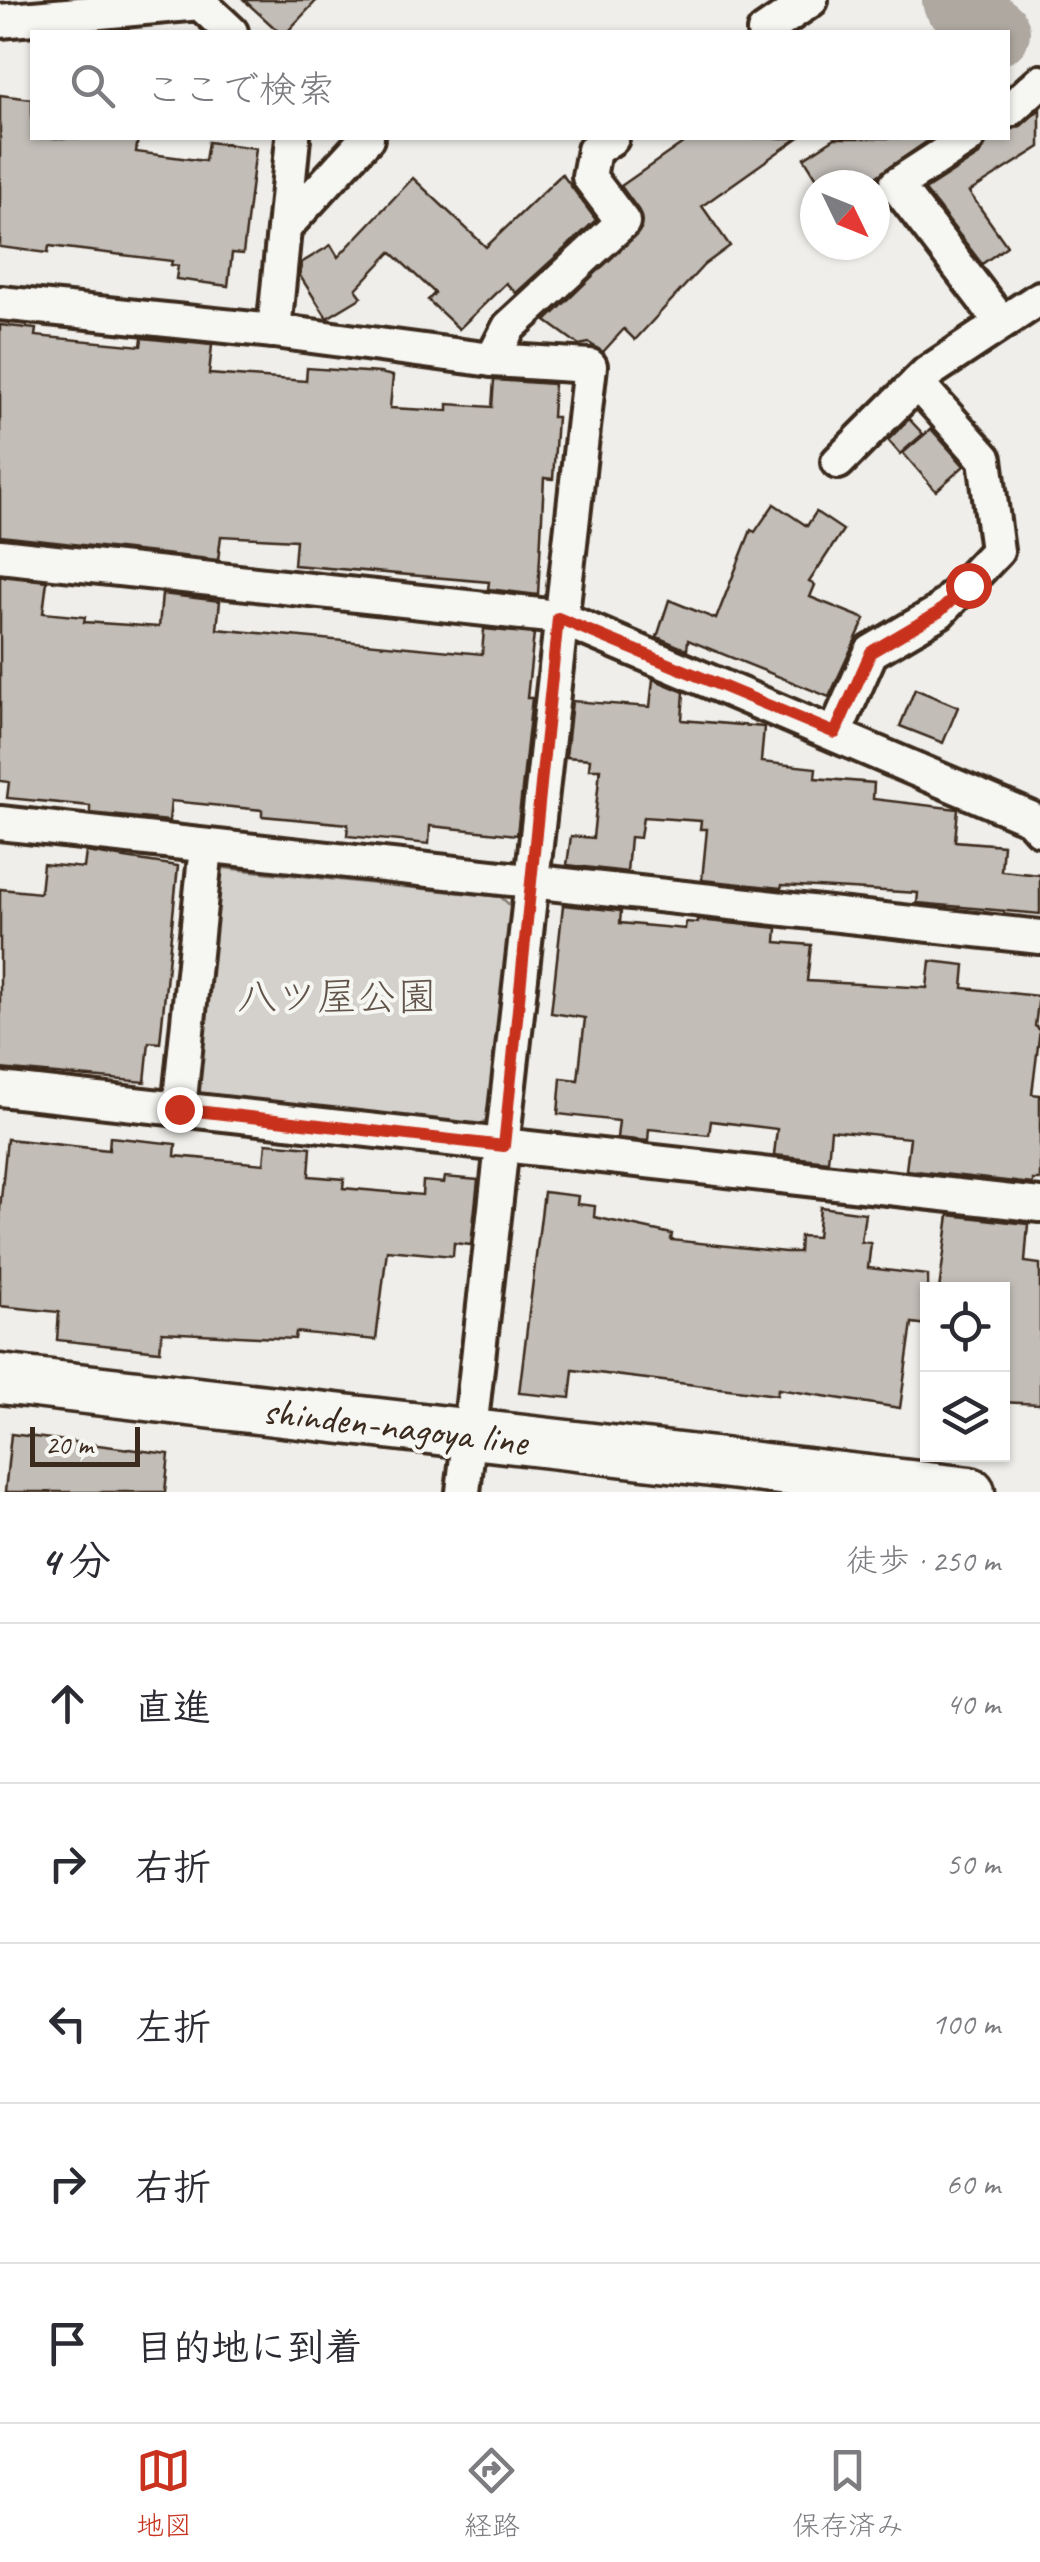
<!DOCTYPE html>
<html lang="ja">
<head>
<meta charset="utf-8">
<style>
	:root { --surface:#fff; --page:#f2f2f3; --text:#2b2b33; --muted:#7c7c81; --line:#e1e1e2; --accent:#c8321e }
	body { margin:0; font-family:Caveat,"Klee One",sans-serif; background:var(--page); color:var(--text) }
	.controls { position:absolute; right:30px; bottom:30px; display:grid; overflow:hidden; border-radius:0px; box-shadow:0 2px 8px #0004 }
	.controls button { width:90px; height:90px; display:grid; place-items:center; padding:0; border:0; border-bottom:2px solid var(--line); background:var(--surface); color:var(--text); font:50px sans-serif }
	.compass { position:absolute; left:800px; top:170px; width:90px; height:90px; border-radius:50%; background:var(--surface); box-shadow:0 2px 8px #0004; rotate:133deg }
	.scale { position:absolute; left:30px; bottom:25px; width:110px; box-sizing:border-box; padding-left:10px; border:5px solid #3b2a1e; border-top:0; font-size:28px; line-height:35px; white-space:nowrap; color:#3b2a1e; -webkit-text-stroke:8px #f6f6f2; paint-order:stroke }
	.stop { position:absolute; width:30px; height:30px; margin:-22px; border:8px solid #c8321e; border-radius:50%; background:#fff }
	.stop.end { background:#c8321e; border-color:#fff; box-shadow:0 2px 10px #0008 }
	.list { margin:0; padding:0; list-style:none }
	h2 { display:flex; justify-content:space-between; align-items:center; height:130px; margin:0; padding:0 40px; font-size:42px }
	h2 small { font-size:32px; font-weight:400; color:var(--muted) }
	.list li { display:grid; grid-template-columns:65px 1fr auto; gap:30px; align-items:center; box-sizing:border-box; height:160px; padding:0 40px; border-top:2px solid var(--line) }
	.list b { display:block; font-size:38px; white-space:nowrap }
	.list em { font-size:32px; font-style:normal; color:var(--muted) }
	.icon { flex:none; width:55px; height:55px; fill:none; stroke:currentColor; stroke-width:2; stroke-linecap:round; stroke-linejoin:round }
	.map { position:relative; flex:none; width:1040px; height:1492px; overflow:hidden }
	.search { position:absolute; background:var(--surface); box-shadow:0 2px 8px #0004; left:30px; right:30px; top:30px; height:110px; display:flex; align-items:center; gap:25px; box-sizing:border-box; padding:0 35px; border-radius:0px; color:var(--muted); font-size:38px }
	.sheet { height:930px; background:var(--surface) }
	nav { display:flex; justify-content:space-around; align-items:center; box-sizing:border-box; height:140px; border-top:2px solid var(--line); background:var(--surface); font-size:28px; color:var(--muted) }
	nav a { display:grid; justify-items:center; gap:5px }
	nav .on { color:var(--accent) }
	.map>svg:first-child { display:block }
	.green { fill:#d4d1cc; stroke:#887e75; stroke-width:2.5 }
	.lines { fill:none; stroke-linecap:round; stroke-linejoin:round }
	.river { stroke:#afa8a1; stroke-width:68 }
	.building { fill:#c2bdb7; stroke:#3b2a1e; stroke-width:2.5 }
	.minor-casing { stroke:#3b2a1e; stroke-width:40 }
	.secondary-casing { stroke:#3b2a1e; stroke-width:55 }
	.minor { stroke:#f6f6f2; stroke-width:32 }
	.secondary { stroke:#f6f6f2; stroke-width:48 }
	.route { stroke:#c8321e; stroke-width:12 }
	.labels { text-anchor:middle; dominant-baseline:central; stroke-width:8; stroke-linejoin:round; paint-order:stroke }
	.park-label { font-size:40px; fill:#61544a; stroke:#f6f6f2 }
	.street-label { font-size:40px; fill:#3b2a1e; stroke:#f6f6f2 }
</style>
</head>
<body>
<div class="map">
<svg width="1040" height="1492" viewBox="0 0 1040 1492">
	<rect width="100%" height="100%" fill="#efeeea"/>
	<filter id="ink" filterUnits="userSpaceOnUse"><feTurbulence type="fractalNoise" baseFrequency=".01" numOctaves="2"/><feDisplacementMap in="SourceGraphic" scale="20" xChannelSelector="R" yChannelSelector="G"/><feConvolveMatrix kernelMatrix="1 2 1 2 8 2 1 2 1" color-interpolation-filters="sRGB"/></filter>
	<g filter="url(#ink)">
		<polygon class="green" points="223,868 501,897 517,912 490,1115 478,1128 203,1100 191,1085 212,882"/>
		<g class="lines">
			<polyline class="river" points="956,0 996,32"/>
		</g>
		<g class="building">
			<polygon points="244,0 317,0 287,32 279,32"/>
			<polygon points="0,95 32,99 32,138 138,138 136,152 205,161 208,142 256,148 243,254 232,253 228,286 176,279 178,266 171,265 172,261 49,246 48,253 0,247"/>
			<polygon points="1040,109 1040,147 969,192 1007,246 982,264 925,190 979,155 988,140 1008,138 1008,130 1021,126"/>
			<polygon points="690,138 798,138 702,206 730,246 704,265 635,340 624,329 603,352 589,343 579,345 546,321 641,229 639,211 621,186"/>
			<polygon points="835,138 932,138 864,185 821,185 804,158"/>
			<polygon points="562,174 596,220 516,293 506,283 459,329 428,300 435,293 391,252 356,289 362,297 327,318 300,276 301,263 331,245 338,257 413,178 486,247"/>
			<polygon points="0,325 36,329 35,336 141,346 142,338 212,345 209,374 306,381 307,368 380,373 393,376 390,408 448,411 448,404 492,407 494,380 554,384 552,417 557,417 553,479 544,478 538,595 488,589 489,582 294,565 296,540 221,536 218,560 0,536"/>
			<polygon points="909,419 923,434 900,454 888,440"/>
			<polygon points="931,429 964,466 936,491 903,453"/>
			<polygon points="774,504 807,526 816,512 843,530 809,582 815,585 810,597 865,619 829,697 688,640 687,650 657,637 669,600 716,619 751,530 755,532"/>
			<polygon points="0,576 47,581 43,613 85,617 84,622 159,627 162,594 220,601 217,629 482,654 484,629 534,634 527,698 532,698 517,835 430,826 429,844 347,836 348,824 262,816 262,810 171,801 169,821 90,813 90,806 7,798 9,782 0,781"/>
			<polygon points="653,679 684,692 682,720 764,727 761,762 816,768 815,778 874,783 873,799 958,809 955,841 1003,845 1001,871 1040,875 1040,914 917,903 918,893 782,885 781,888 702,880 707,829 700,829 701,821 643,817 640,838 630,837 627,872 567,865 571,836 593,838 600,769 589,769 590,759 566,757 572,701 650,707"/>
			<polygon points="915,689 958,707 943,743 900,726"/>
			<polygon points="86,852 178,866 160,1043 149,1042 145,1082 0,1069 0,889 40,893 43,864 84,868"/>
			<polygon points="563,905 621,911 620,923 685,929 686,922 698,923 698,920 777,928 776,942 811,945 807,981 927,988 930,961 965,965 963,988 1039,996 1035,1026 1040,1030 1032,1094 1040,1095 1040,1180 1033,1180 1033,1184 906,1170 910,1138 831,1130 828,1161 774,1155 777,1129 711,1121 709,1135 649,1129 648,1141 617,1138 619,1121 558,1114 561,1078 578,1080 585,1018 551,1013"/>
			<polygon points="110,1137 176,1144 175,1156 264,1164 266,1143 311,1147 309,1176 344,1179 343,1188 422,1195 423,1181 444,1183 445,1177 478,1180 471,1245 454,1243 453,1256 387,1250 376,1340 296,1332 295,1339 162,1332 160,1351 57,1340 59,1312 0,1306 0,1209 7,1139 109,1150"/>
			<polygon points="544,1192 578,1196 577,1204 595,1206 594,1217 672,1234 671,1240 785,1252 799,1252 800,1236 817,1237 820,1207 865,1213 861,1242 871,1243 868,1268 928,1275 928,1325 912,1323 900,1408 778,1389 777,1395 573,1370 570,1398 519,1393"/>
			<polygon points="949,1215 1028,1224 1025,1262 1040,1264 1040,1404 1002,1402 1002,1290 939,1290"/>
			<polygon points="11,1434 169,1454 165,1492 5,1492"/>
		</g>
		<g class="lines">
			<g class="minor-casing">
				<g id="minor">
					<polyline points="0,21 200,3 231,32"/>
					<polyline points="764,32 811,0"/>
					<polyline points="1008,111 1040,82"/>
					<polyline points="968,138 896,185 1002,323"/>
					<polyline points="285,227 367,138"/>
					<polyline points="0,303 274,331 492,360 590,366 463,1492"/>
					<polyline points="274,331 293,138"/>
					<polyline points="492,360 509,327 623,222 589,177 594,150 612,138"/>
					<polyline points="838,462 927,373 1040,298"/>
					<polyline points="0,556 558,617 1030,818 1040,829"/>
					<polyline points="835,733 871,652 939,612 997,551 985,459 917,383"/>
					<polyline points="0,823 1040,937"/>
					<polyline points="0,1089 1040,1205"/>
					<polyline points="179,1109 206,847"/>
				</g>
			</g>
			<g class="secondary-casing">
				<polyline id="secondary" points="0,1379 970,1492"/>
			</g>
			<use href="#minor" class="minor"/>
			<use href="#secondary" class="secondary"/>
		</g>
	</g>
	<g class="lines" filter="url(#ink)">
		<polyline class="route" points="179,1109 504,1146 558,618 835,733 871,652 939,612 968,585"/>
	</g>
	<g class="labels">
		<g class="park-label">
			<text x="337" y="997">八ツ屋公園</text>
		</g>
		<g class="street-label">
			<text transform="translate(395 1426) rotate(7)">shinden-nagoya line</text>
		</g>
	</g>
</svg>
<div class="controls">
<button><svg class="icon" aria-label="locate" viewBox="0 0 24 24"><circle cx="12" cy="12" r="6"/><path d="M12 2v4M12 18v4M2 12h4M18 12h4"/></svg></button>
<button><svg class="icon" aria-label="layers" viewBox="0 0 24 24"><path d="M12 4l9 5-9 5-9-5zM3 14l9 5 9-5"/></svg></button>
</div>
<svg class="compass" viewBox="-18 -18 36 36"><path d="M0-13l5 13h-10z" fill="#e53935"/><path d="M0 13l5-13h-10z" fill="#7c7c81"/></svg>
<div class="scale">20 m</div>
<div class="stop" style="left:968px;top:585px"></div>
<div class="stop end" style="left:179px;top:1109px"></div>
<div class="search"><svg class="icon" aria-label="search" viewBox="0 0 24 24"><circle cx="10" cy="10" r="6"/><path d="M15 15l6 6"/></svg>ここで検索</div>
</div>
<section class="sheet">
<h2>4 分<small>徒歩 · 250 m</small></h2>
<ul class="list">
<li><svg class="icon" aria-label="ahead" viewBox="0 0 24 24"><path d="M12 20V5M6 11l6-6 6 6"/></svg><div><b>直進</b></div><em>40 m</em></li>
<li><svg class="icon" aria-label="right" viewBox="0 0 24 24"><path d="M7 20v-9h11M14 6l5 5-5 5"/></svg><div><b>右折</b></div><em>50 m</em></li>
<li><svg class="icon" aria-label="left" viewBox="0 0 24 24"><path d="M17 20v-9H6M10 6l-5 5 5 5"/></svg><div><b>左折</b></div><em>100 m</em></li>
<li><svg class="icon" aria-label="right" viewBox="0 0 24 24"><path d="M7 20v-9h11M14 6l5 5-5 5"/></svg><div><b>右折</b></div><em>60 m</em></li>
<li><svg class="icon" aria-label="arrive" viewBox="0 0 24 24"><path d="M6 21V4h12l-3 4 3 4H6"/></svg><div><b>目的地に到着</b></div></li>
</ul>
</section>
<nav>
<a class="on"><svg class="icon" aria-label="map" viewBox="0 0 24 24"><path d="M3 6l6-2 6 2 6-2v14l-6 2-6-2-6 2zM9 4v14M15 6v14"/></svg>地図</a>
<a><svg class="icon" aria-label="directions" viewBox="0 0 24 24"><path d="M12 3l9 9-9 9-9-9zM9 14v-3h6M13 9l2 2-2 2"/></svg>経路</a>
<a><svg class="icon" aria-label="saved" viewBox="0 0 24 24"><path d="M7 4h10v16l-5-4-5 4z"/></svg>保存済み</a>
</nav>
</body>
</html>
